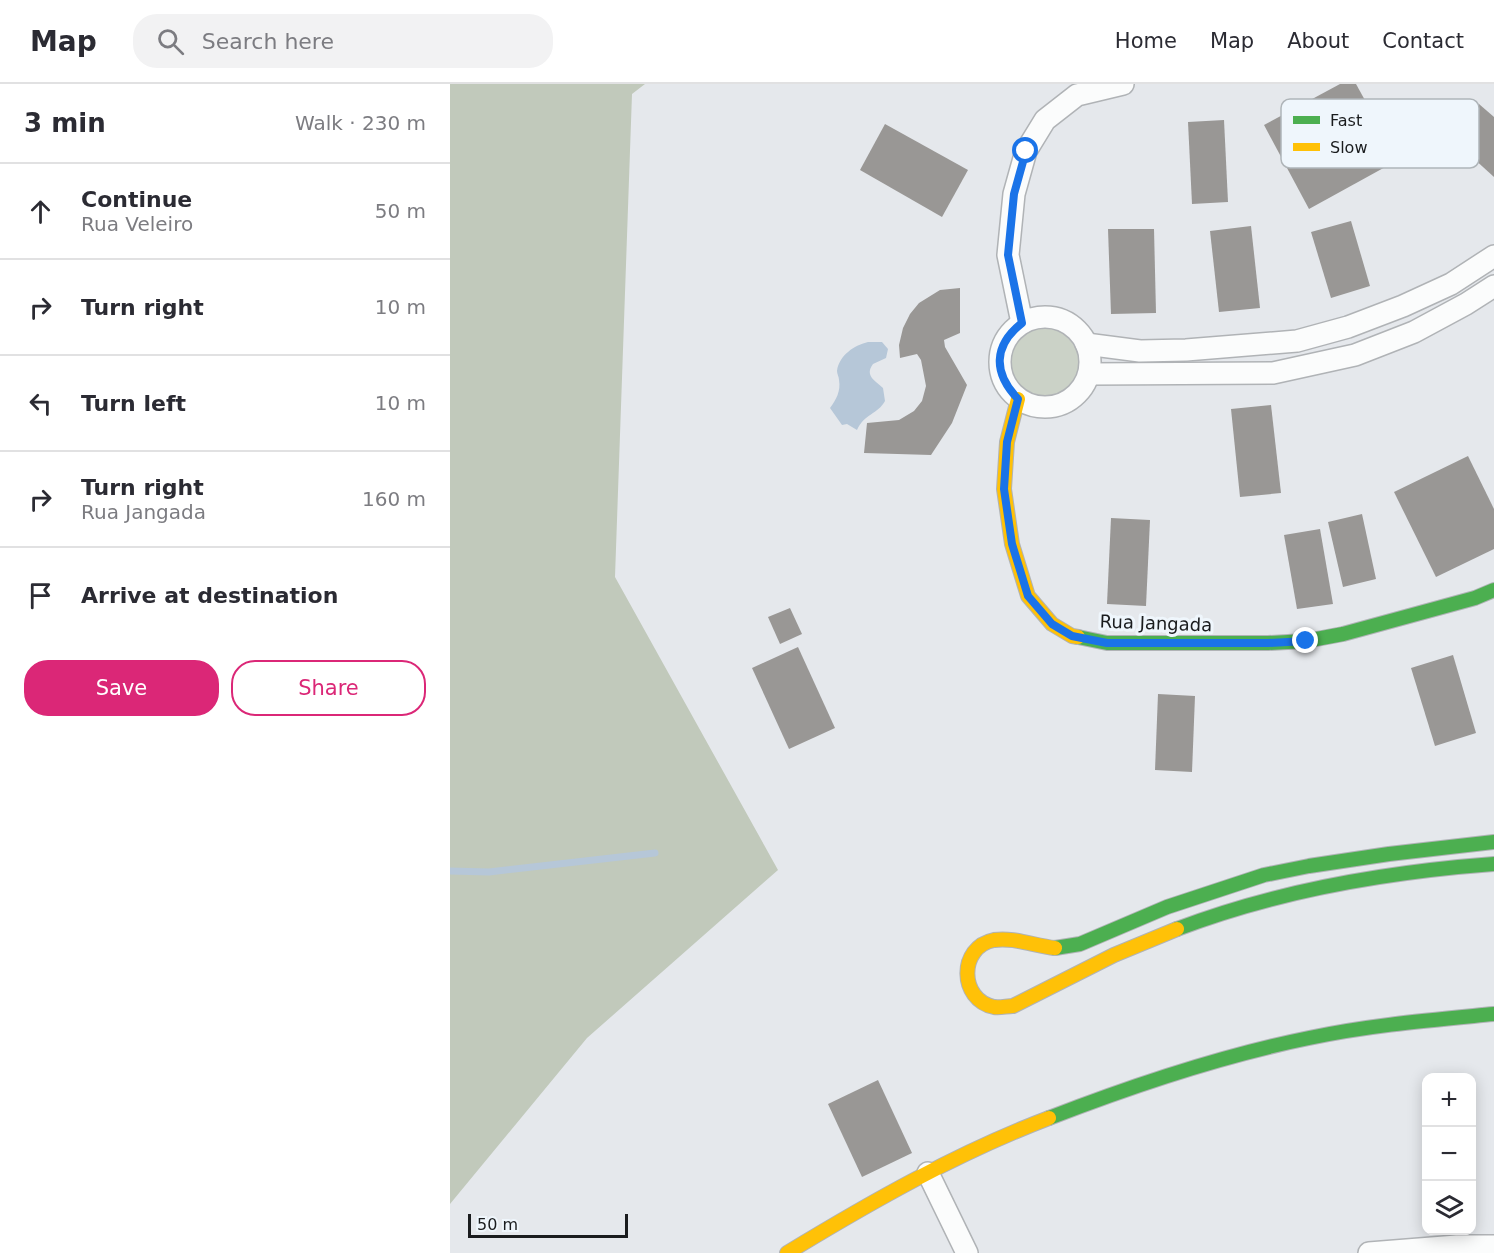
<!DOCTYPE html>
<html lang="en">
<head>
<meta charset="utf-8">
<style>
	:root { --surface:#fff; --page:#f2f2f3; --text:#2b2b33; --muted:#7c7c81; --line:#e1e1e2; --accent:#db2777 }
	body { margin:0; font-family:"DejaVu Sans",sans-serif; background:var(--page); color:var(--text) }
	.controls { position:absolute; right:18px; bottom:18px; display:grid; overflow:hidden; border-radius:12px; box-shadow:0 3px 15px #0003 }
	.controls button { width:54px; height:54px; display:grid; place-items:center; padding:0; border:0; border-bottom:2px solid var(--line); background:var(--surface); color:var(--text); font:30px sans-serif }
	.scale { position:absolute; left:18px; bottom:15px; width:160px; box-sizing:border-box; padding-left:6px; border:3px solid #1a1c1e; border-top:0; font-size:16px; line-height:21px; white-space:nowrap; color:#1a1c1e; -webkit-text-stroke:4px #eff6fc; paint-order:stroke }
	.stop { position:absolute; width:18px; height:18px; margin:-14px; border:4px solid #1a73e8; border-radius:50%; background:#fff }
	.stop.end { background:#1a73e8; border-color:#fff; box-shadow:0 2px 6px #0008 }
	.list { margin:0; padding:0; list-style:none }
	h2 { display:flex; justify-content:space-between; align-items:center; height:78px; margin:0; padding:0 24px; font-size:26px }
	h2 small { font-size:20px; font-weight:400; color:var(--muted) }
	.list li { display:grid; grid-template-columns:39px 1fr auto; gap:18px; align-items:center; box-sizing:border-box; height:96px; padding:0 24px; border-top:2px solid var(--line) }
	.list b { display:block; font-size:22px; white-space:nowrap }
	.list p { margin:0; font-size:20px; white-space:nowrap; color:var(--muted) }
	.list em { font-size:20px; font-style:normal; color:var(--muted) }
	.actions { display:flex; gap:12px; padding:18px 24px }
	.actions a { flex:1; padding:14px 0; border:2px solid var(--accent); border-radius:24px; text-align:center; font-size:21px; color:var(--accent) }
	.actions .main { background:var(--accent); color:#fff }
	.icon { flex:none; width:33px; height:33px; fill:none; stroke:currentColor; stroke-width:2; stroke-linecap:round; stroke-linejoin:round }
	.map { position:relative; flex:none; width:1044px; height:1169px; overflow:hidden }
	header { display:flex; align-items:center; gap:36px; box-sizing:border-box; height:84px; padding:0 30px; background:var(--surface); border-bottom:2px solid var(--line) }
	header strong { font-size:28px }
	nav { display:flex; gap:33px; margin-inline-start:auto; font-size:21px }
	.search { width:420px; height:54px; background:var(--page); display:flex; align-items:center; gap:15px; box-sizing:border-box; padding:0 21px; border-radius:24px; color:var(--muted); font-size:22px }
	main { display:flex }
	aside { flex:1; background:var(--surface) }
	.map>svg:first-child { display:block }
	.green { fill:#cbd2c7 }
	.forest { fill:#c1c9bb }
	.water { fill:#b6c7d8 }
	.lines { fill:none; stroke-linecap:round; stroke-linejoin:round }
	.stream { stroke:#b6c7d8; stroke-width:7 }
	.building { fill:#999795 }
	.street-casing { stroke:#b0b3b6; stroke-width:24 }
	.fast-casing { stroke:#b0b3b6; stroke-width:16 }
	.slow-casing { stroke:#b0b3b6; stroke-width:16 }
	.street { stroke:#fbfcfc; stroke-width:21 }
	.fast { stroke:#4caf50; stroke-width:14 }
	.slow { stroke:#ffc107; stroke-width:14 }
	.route { stroke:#1a73e8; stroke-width:8 }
	.labels { text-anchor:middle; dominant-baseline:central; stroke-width:6; stroke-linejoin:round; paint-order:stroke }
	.street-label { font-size:18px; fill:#1a1c1e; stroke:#eff6fc }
	.key { fill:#eff6fc; stroke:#afb5b9; stroke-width:1.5 }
	.key-label { font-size:16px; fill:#1a1c1e }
</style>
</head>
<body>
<header>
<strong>Map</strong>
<div class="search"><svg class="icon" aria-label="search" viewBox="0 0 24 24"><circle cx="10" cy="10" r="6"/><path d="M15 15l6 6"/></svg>Search here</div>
<nav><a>Home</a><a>Map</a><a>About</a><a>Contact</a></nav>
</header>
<main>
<aside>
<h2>3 min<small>Walk · 230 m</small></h2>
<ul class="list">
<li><svg class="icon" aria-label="ahead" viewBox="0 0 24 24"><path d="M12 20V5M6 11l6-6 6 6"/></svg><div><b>Continue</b><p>Rua Veleiro</p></div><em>50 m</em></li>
<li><svg class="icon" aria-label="right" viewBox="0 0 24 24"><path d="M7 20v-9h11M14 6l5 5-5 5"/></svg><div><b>Turn right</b></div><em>10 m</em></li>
<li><svg class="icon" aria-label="left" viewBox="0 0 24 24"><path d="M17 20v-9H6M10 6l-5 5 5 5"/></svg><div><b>Turn left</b></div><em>10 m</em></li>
<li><svg class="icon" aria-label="right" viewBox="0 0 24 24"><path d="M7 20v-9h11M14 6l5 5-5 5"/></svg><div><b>Turn right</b><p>Rua Jangada</p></div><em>160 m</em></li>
<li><svg class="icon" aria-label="arrive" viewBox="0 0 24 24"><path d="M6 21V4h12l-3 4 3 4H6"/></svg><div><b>Arrive at destination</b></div></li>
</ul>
<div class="actions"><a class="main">Save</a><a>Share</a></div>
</aside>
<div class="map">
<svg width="1044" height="1169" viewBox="0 0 1044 1169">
	<rect width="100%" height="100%" fill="#e5e8ec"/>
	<circle class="green" cx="592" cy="280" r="37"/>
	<polygon class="forest" points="0,0 195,0 182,10 165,493 328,786 137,954 0,1120"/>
	<path class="water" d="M418,258H432L438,265L436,274L423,280C414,292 426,297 433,304L435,317C428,330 414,330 407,346L397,340L392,341L380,324C386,316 391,307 389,296C389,293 387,290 387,287C389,271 405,261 418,258Z"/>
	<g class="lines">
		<polyline class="stream" points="0,787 39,788 205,769"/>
	</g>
	<g class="building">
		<polygon points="890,0 906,0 948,76 859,125 814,41"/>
		<polygon points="1029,20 1044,33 1044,93 1000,53"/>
		<polygon points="774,36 778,118 742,120 738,38"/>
		<polygon points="435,40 518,86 492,133 410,86"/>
		<polygon points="901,137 920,202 881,214 861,148"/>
		<polygon points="801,142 810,224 769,228 760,147"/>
		<polygon points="658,145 704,145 706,229 661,230"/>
		<polygon points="510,204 510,249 494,256 495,263 517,301 502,339 481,371 414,369 417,339 449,336 464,327 472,317 476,302 471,276 467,270 450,274 449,261 453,244 460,230 469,219 490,206"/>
		<polygon points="821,321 831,409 790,413 781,325"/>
		<polygon points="1018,372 1044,425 1044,465 986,493 944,408"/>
		<polygon points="912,430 926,495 893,503 878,438"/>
		<polygon points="661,434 700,436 696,522 657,520"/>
		<polygon points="870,445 883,520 847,525 834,451"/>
		<polygon points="340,524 352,550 330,560 318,533"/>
		<polygon points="348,563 385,644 339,665 302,584"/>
		<polygon points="1003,571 1026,649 985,662 961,584"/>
		<polygon points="708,610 745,612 742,688 705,686"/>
		<polygon points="428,996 462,1069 412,1093 378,1020"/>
	</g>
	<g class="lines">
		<g class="street-casing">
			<g id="street">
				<circle cx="595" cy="278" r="45"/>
				<polyline points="572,239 558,171 564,110 576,67 595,36 627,11 673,0"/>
				<polyline points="636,260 690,267 736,266 847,257 898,243 953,222 1001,200 1044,172"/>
				<polyline points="639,290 823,289 905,271 964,248 1016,220 1044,202"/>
				<polyline points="478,1089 517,1169"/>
				<polyline points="919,1169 1007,1162 1044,1162"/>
			</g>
		</g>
		<g class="fast-casing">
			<g id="fast">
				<polyline points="628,553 657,559 818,559 856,557 893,550 1025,514 1044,506"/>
				<path d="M727,845C829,806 936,788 1044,780"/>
				<polyline points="605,864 630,860 717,823 814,791 859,782 939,770 1044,758"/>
				<path d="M599,1034C684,1001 770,972 859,954C920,941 982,936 1044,930"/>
			</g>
		</g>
		<g class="slow-casing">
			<g id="slow">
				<polyline points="568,315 557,358 554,405 562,460 578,512 602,540 622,552 628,553"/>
				<path d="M605,864C585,862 564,853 544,856C508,863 509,916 544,923C550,924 557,922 563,922L664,871L727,845"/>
				<path d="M337,1169C421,1118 507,1069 599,1034"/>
			</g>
		</g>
		<use href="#street" class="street"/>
		<use href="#fast" class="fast"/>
		<use href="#slow" class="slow"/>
	</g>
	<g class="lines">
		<path class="route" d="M576,67L564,110L558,171L572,239C543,262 543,289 568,315L557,358L554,405L562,460L578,512L602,540L622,552L657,559H818L856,557"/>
	</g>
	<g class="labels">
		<g class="street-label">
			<text transform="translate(706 539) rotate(2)">Rua Jangada</text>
		</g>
	</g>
	<rect x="831" y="15" width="198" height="69" rx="9" class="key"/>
	<rect x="843" y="32" width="27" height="8" fill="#4caf50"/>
	<rect x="843" y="59" width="27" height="8" fill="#ffc107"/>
	<g class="key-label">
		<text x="880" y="42">Fast</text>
		<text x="880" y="69">Slow</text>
	</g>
</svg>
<div class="controls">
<button>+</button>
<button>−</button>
<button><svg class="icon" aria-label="layers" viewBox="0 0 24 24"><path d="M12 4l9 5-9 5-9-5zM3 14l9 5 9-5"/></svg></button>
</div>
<div class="scale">50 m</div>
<div class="stop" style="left:576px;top:67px"></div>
<div class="stop end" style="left:856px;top:557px"></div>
</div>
</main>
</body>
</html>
